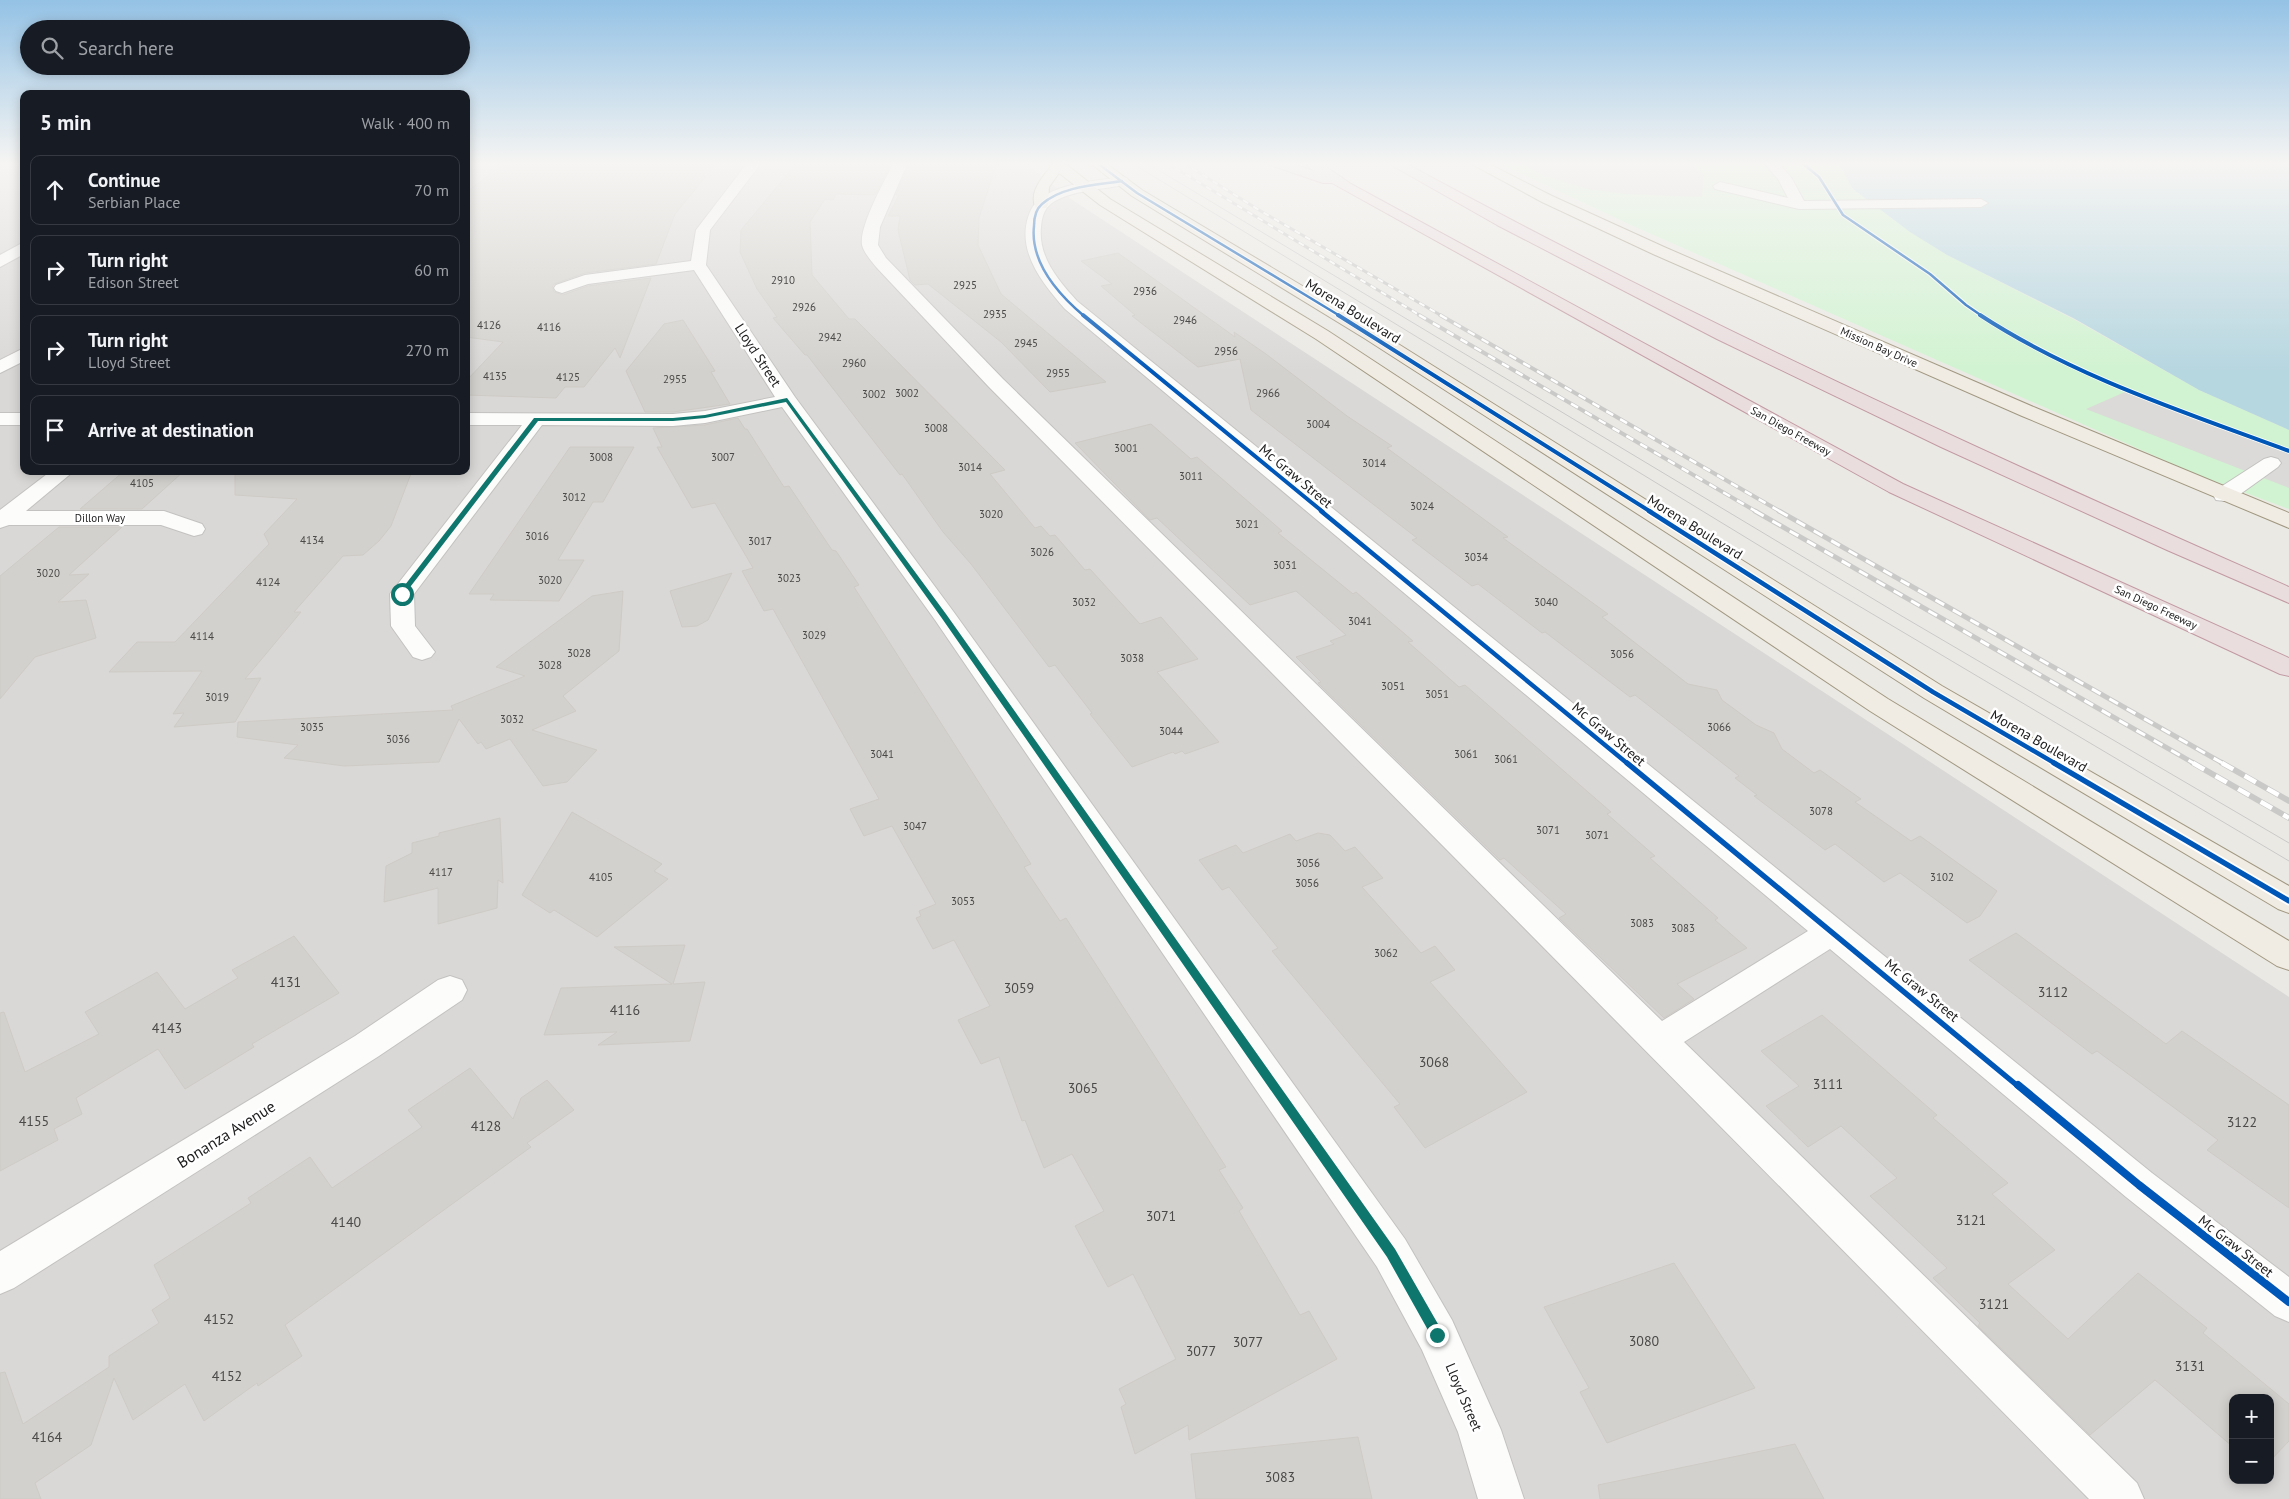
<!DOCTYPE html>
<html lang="en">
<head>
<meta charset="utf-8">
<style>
	:root { --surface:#171b24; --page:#242831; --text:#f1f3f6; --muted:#9ea1a6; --line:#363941 }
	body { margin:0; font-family:"PT Sans",sans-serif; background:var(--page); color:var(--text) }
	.controls { position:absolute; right:15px; bottom:15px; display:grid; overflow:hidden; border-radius:10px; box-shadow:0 2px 12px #0003 }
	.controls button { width:45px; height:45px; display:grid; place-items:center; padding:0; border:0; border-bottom:1px solid var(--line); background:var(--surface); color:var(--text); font:25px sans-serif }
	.stop { position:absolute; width:15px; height:15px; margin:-11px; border:4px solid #0f766e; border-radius:50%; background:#fff }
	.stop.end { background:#0f766e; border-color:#fff; box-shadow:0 1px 5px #0008 }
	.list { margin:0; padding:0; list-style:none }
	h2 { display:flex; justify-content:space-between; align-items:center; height:65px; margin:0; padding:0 20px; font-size:21px }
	h2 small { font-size:16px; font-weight:400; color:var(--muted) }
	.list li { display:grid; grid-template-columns:32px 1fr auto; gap:15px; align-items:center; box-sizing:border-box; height:70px; margin:0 10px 10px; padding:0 10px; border:1px solid var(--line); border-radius:10px }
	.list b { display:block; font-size:19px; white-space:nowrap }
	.list p { margin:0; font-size:16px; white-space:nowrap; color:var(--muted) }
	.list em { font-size:16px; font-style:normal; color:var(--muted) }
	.icon { flex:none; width:28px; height:28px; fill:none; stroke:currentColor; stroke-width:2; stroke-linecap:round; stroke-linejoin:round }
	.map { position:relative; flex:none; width:2289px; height:1499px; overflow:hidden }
	.search { position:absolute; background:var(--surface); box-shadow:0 2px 12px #0003; left:20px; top:20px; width:450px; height:55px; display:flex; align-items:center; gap:12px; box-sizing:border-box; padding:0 18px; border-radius:28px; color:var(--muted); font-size:19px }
	.panel { position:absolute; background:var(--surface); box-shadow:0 2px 12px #0003; left:20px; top:90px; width:450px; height:385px; border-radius:10px }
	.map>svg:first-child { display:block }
	.residential { fill:#dad8d6; fill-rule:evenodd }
	.park { fill:#d1f3d1 }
	.parking { fill:#dbdad8 }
	.water { fill:#b6d6e0 }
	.building { fill:#d3d1cd; stroke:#cecbc6 }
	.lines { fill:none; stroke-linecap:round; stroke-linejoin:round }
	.minor-casing { stroke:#c3c2c0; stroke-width:2 }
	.major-casing { stroke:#a19881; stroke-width:2 }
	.highway-casing { stroke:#c29aa4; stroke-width:2 }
	.minor { fill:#fcfcfb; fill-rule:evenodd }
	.major { fill:#f0ebe3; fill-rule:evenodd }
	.highway { fill:#eaddde; fill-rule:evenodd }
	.tram { stroke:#c9c9c8; stroke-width:1 }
	.rail-far3-casing { stroke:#c9c9c8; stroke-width:3 }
	.rail-far2-casing { stroke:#c9c9c8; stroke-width:4 }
	.rail-far1-casing { stroke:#c9c9c8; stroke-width:5 }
	.rail-casing { stroke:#c9c9c8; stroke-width:6 }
	.rail-far3 { stroke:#fff; stroke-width:2; stroke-dasharray:6; stroke-linecap:butt }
	.rail-far2 { stroke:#fff; stroke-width:2.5; stroke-dasharray:8; stroke-linecap:butt }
	.rail-far1 { stroke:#fff; stroke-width:3; stroke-dasharray:10; stroke-linecap:butt }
	.rail { stroke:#fff; stroke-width:4.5; stroke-dasharray:13; stroke-linecap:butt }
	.cycleway-far4-casing { stroke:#fff; stroke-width:4.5 }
	.cycleway-far3-casing { stroke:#fff; stroke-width:5.5 }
	.cycleway-far2-casing { stroke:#fff; stroke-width:7 }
	.cycleway-far1-casing { stroke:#fff; stroke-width:9 }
	.cycleway-casing { stroke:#fff; stroke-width:11 }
	.cycleway-far4 { stroke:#0057b8; stroke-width:2.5 }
	.cycleway-far3 { stroke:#0057b8; stroke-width:4 }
	.cycleway-far2 { stroke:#0057b8; stroke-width:4.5 }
	.cycleway-far1 { stroke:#0057b8; stroke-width:5.5 }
	.cycleway { stroke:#0057b8; stroke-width:8 }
	.route { fill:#0f766e }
	.labels { text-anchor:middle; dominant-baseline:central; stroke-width:5; stroke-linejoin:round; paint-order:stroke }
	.number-label { font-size:11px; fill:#4a4948 }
	.far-street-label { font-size:11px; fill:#1c1c1c; stroke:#fff }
	.street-label { font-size:14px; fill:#1c1c1c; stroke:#fff }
	.near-number-label { font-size:14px; fill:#4a4948 }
	.near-street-label { font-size:16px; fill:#1c1c1c; stroke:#fff }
</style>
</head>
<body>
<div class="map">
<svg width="2289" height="1499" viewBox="0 0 2289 1499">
	<rect width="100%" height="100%" fill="#ebe9e4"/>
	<path class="residential" d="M0,162H24V471H466V162H1024L1071,199L2289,997V1499H0ZM2233,1398H2270V1480H2233Z"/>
	<polygon class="park" points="1496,162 1838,162 1853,189 1910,232 1947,255 2075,320 2199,390 2289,430 2289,509 2198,475 1633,226"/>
	<g class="parking">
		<polygon points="1520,162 1686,162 1704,174 1702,197 1624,194 1587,189 1541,175"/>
		<polygon points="2125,392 2289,454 2289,488 2086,409"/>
	</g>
	<polygon class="water" points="1838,162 2289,162 2289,430 2199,390 2075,319 1947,255 1910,232 1853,189"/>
	<g class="building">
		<polygon points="505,162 716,164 675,214 656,264 585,273 554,284 552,287 554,292 563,295 588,286 651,278 620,358 615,348 584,387 565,387 556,398 466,395 466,381 503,342 466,337 466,193"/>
		<polygon points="802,162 892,162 875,195 836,194 833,200 825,199 810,222 812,275 849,319 855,319 1005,470 990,474 1035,528 1041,526 1050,536 1055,535 1085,570 1090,569 1140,624 1161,617 1198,659 1157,672 1219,742 1185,754 1182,751 1175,754 1173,752 1132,767 1090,714 1092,713 1055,665 1049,667 971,564 943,532 902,474 900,475 807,355 805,355 773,318 777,317 757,289 740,252 741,230 796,164 801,164"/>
		<polygon points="910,162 992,162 990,165 996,165 979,218 978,245 1001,294 1106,382 1050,392 1001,342 928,284 915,285 910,280 898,230 900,216 888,216 899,195 896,195"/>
		<polygon points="1118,253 1235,337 1234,332 1266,354 1347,416 1392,446 1387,448 1508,537 1503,538 1608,614 1602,617 1688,684 1717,690 1722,700 1756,725 1774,733 1782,749 1814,773 1820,770 1861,799 1855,802 1911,841 1920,836 1997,891 1980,916 1967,923 1900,873 1884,882 1835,844 1825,850 1754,796 1757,795 1735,778 1739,776 1635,695 1630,697 1545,632 1542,633 1478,584 1472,586 1412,540 1417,538 1251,410 1240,359 1198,367 1132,316 1135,315 1101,286 1112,284 1081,261"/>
		<polygon points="683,320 715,371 711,372 730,404 673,412 645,412 626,371 664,324"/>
		<polygon points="738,418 745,429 747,429 784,487 789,486 832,550 836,551 859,585 854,587 1031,864 1024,867 1060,921 1066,918 1226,1167 1219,1170 1243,1208 1239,1211 1300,1315 1309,1311 1337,1359 1189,1440 1188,1425 1135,1454 1121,1407 1126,1404 1119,1389 1176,1359 1133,1274 1108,1287 1075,1226 1104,1211 1072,1154 1044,1168 1025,1120 1022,1121 999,1057 981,1064 958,1020 990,1006 954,940 933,949 916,918 921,916 919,911 936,904 892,826 864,836 850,809 879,799 773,609 764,611 742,571 753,568 715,503 692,508 657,447 662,447 653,428 705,425"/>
		<polygon points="1151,424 1191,459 1197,457 1282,531 1278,533 1353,594 1356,592 1413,641 1408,642 1459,687 1465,685 1611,812 1607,814 1655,856 1650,858 1718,918 1715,920 1747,948 1677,984 1694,999 1664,1018 1559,918 1566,914 1504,858 1500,860 1318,683 1321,682 1296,657 1334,644 1330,641 1346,635 1296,591 1250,605 1157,518 1150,520 1075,443"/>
		<polygon points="570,447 634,447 603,502 593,502 558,560 584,560 559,601 490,600 494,594 469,594"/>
		<polygon points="124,471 184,471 142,509 80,509"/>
		<polygon points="235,471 412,471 391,526 379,541 363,555 343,556 294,612 301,612 245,679 261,678 235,722 174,727 184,713 173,714 202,671 109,672 137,642 175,642 269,544 264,534 297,499 235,495"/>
		<polygon points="59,527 122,527 69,575 89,574 58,602 86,600 96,638 35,657 0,699 0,576"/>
		<polygon points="732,573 708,620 697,626 682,627 670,591"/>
		<polygon points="623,591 619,651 563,696 576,711 532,730 597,750 567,782 543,786 510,739 486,749 481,742 478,744 459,719 439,762 344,766 284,758 298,745 237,737 238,722 453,710 451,706 525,676 496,667 592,596"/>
		<polygon points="572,812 662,864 654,871 668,879 597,937 554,910 550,913 522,895"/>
		<polygon points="500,818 503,883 498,880 497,908 438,924 438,888 384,902 386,866 412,853 412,843 439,836 439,833"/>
		<polygon points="1318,833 1330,835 1345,851 1355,847 1383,878 1362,887 1421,953 1435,946 1455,970 1430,982 1527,1092 1425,1148 1394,1107 1400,1104 1272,951 1278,948 1229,887 1222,890 1199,860 1236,845 1243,853 1290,834 1296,841"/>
		<polygon points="2016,933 2166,1044 2182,1031 2289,1105 2289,1208 2207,1150 2218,1140 2097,1051 2092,1054 1969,960"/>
		<polygon points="294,936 339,993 252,1044 254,1047 185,1089 158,1049 76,1098 82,1114 54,1129 58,1140 0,1171 0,1013 4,1012 25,1072 99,1034 85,1012 157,972 185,1009 238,978 232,970"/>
		<polygon points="685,945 673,984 705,982 690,1041 598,1045 617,1032 544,1035 561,988 672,984 614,947"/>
		<polygon points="1822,1015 1937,1115 1933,1118 2008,1183 1992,1194 2055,1250 2008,1284 2068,1339 2138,1273 2207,1328 2203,1333 2289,1404 2289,1441 2270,1461 2270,1398 2233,1398 2233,1447 2155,1380 2090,1435 1978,1326 1980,1323 1933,1278 1947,1268 1870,1196 1897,1178 1841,1126 1808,1147 1766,1106 1799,1086 1761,1051"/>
		<polygon points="470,1068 513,1119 521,1098 547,1080 574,1110 527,1143 531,1147 285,1325 302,1356 258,1386 257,1383 204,1421 185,1384 133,1420 114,1378 91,1445 35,1483 41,1499 0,1499 0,1373 5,1372 23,1424 109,1367 109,1356 159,1323 152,1310 170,1298 154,1265 251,1203 248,1198 310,1157 332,1188 422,1127 408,1110"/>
		<polygon points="1674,1263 1755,1388 1607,1443 1580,1392 1589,1388 1544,1307"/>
		<polygon points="1358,1437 1372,1499 1196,1499 1191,1454"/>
		<polygon points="1795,1444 1824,1499 1600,1499 1598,1485"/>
	</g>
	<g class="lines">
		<g class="minor-casing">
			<g id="minor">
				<polygon points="748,162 762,162 710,230 706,265 795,397 953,611 1405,1239 1452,1320 1501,1430 1524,1499 1478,1499 1458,1432 1422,1350 1377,1267 935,620 782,407 705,423 673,426 542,425 414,594 415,626 435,652 431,657 422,660 413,657 391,626 390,594 522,425 466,425 466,413 673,414 705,411 775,397 694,270 588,284 562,293 556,291 554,288 556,285 585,275 691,261 696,230"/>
				<path d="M894,162H908L880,227L878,245L886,258L1003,379L1662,1021L1808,931L1065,309C1044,285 1019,255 1027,221C1030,210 1034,202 1044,196C1067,182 1097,181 1122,177L1127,178L1129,181L1127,184C1103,190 1077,189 1055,201C1045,207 1042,215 1041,227C1038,257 1058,280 1077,301L2152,1173L2289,1277V1322L2275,1316L2126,1197L1830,949L1684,1042L2137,1483L2144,1499H2089L989,387L877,268C872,262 864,253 862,245C859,226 885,180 894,162Z"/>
				<polygon points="1763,162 1777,162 1791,177 1804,201 1981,199 1988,203 1981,207 1799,209 1715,189 1713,186 1720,182 1788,198 1778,179"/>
				<polygon points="24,242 24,254 0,267 0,255"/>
				<polygon points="24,348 24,361 0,373 0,360"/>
				<rect x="0" y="413" width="24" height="12"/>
				<polygon points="2271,457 2278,459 2281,463 2278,467 2232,500 2224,501 2216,500 2213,495 2216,490 2264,459"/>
				<polygon points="51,471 74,471 26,511 164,511 202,524 205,529 202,534 194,536 161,525 9,525 0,528 0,510"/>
				<polygon points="450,976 462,980 467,990 462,1000 379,1056 14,1288 0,1294 0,1251 355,1036 438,980"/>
			</g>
		</g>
		<g class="major-casing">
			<g id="major">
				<path d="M1047,162H1063L1110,199L1328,331L1888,699L2289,941V970L2277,966L1870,711L1316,339L1100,205L1059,173L1049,187L1048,205L1046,208H1036C1028,193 1042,178 1051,166Z"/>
				<polygon points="1089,162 1104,162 1142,190 1376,330 1942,686 2289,886 2289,913 2278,909 1924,698 1364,338 1132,196"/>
				<polygon points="1468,162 1485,162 1552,196 1664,247 2036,408 2289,513 2289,528 2022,416 1653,254 1542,202"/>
			</g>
		</g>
		<g class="highway-casing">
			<g id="highway">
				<polygon points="1268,162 1288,162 1314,171 1303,162 1319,162 1351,184 1903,484 2289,658 2289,676 2280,674 1889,492 1332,183 1323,183 1270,165"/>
				<path d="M1386,162H1403C1691,319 1989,455 2289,587V603L2167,550L1941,447L1717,339L1497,225Z"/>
			</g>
		</g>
		<use href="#minor" class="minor"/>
		<use href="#major" class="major"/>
		<use href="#highway" class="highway"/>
		<g class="tram">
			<polyline points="1130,162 1832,590 2289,861"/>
			<polyline points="1145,162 1900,615 2289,843"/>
		</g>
		<g class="rail-far3-casing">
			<g id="rail-far3">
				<polyline points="1165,162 1421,316"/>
				<polyline points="1182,162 1259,210 1442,316"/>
			</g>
		</g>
		<g class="rail-far2-casing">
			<g id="rail-far2">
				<polyline points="1419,315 1757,512"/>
				<polyline points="1440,315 1781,512"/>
			</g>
		</g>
		<g class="rail-far1-casing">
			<g id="rail-far1">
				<polyline points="1755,511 2195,764"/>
				<polyline points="1779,511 2224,764"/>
			</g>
		</g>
		<g class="rail-casing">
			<g id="rail">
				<polyline points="2193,763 2289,818"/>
				<polyline points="2222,763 2289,801"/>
			</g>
		</g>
		<use href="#rail-far3" class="rail-far3"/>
		<use href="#rail-far2" class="rail-far2"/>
		<use href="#rail-far1" class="rail-far1"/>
		<use href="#rail" class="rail"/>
		<g class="cycleway-far4-casing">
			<g id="cycleway-far4">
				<polyline points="1096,162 1137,193 1340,316"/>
				<polyline points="1801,162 1819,177 1843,215 1930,274 1966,305 1982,316"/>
				<path d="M1084,316C1058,294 1030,262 1034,226C1034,219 1036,209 1042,204C1062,186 1097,185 1122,181"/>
			</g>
		</g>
		<g class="cycleway-far3-casing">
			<g id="cycleway-far3">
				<polyline points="1083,315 1323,512"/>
				<polyline points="1338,315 1651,512"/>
				<path d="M1980,315C2075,377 2184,412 2289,451"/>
			</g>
		</g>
		<g class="cycleway-far2-casing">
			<g id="cycleway-far2">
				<polyline points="1321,511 1628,764"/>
				<polyline points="1649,511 1933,692 2056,764"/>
			</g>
		</g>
		<g class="cycleway-far1-casing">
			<g id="cycleway-far1">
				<polyline points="1627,763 2019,1087"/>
				<polyline points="2054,763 2289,901"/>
			</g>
		</g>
		<g class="cycleway-casing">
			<polyline id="cycleway" points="2018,1085 2139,1185 2289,1302"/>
		</g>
		<use href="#cycleway-far4" class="cycleway-far4"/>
		<use href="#cycleway-far3" class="cycleway-far3"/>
		<use href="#cycleway-far2" class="cycleway-far2"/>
		<use href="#cycleway-far1" class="cycleway-far1"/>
		<use href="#cycleway" class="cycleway"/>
	</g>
	<linearGradient id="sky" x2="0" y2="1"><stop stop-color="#94c2e5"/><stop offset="0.44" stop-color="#f6f5f3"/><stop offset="1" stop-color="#f6f5f3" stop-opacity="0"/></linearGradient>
	<rect width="2289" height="372" fill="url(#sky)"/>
	<polygon class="route" points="787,398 946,614 1395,1249 1442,1331 1444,1335 1442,1339 1437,1341 1433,1339 1387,1257 941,617 786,402 705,418 673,421 538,421 404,595 398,594 534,418 673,418 705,415"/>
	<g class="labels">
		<g class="number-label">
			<text x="783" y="280">2910</text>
			<text x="965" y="285">2925</text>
			<text x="1145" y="291">2936</text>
			<text x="804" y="307">2926</text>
			<text x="995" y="314">2935</text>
			<text x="1185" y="320">2946</text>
			<text x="489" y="325">4126</text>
			<text x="549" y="327">4116</text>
			<text x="830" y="337">2942</text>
			<text x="1026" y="343">2945</text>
			<text x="1226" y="351">2956</text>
			<text x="854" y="363">2960</text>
			<text x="1058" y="373">2955</text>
			<text x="495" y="376">4135</text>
			<text x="568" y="377">4125</text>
			<text x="675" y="379">2955</text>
			<text x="907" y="393">3002</text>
			<text x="1268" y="393">2966</text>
			<text x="874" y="394">3002</text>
			<text x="1318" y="424">3004</text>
			<text x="936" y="428">3008</text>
			<text x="1126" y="448">3001</text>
			<text x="601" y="457">3008</text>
			<text x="723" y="457">3007</text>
			<text x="1374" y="463">3014</text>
			<text x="970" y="467">3014</text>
			<text x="1191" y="476">3011</text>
			<text x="142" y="483">4105</text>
			<text x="574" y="497">3012</text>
			<text x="1422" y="506">3024</text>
			<text x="991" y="514">3020</text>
			<text x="1247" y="524">3021</text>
			<text x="537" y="536">3016</text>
			<text x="312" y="540">4134</text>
			<text x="760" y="541">3017</text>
			<text x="1042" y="552">3026</text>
			<text x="1476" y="557">3034</text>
			<text x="1285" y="565">3031</text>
			<text x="48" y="573">3020</text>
			<text x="789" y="578">3023</text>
			<text x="550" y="580">3020</text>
			<text x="268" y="582">4124</text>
			<text x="1084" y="602">3032</text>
			<text x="1546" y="602">3040</text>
			<text x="1360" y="621">3041</text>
			<text x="814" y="635">3029</text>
			<text x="202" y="636">4114</text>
			<text x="579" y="653">3028</text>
			<text x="1622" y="654">3056</text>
			<text x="1132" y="658">3038</text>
			<text x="550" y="665">3028</text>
			<text x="1393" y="686">3051</text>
			<text x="1437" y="694">3051</text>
			<text x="217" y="697">3019</text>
			<text x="512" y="719">3032</text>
			<text x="312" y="727">3035</text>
			<text x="1719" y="727">3066</text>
			<text x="1171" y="731">3044</text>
			<text x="398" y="739">3036</text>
			<text x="882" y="754">3041</text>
			<text x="1466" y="754">3061</text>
			<text x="1506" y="759">3061</text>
			<text x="1821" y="811">3078</text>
			<text x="915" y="826">3047</text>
			<text x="1548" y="830">3071</text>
			<text x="1597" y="835">3071</text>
			<text x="1308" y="863">3056</text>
			<text x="441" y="872">4117</text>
			<text x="601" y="877">4105</text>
			<text x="1942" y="877">3102</text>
			<text x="1307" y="883">3056</text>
			<text x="963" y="901">3053</text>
			<text x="1642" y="923">3083</text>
			<text x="1683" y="928">3083</text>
			<text x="1386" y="953">3062</text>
		</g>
		<g class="far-street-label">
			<text transform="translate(1879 347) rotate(24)">Mission Bay Drive</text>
			<text transform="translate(1791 431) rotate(29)">San Diego Freeway</text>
			<text x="100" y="518">Dillon Way</text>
			<text transform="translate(2156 607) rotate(25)">San Diego Freeway</text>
		</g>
		<g class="street-label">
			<text transform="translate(1353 311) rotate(32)">Morena Boulevard</text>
			<text transform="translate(758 355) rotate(57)">Lloyd Street</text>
			<text transform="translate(1296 476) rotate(40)">Mc Graw Street</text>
			<text transform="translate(1695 527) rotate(32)">Morena Boulevard</text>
			<text transform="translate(1609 734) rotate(40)">Mc Graw Street</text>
			<text transform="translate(2039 741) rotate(30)">Morena Boulevard</text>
			<text transform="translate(1922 990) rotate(39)">Mc Graw Street</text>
			<text transform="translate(2236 1246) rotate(38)">Mc Graw Street</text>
			<text transform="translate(1464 1397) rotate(67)">Lloyd Street</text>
		</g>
		<g class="near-number-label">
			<text x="286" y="982">4131</text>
			<text x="1019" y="988">3059</text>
			<text x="2053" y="992">3112</text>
			<text x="625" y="1010">4116</text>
			<text x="167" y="1028">4143</text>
			<text x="1434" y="1062">3068</text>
			<text x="1828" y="1084">3111</text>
			<text x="1083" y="1088">3065</text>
			<text x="34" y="1121">4155</text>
			<text x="2242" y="1122">3122</text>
			<text x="486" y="1126">4128</text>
			<text x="1161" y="1216">3071</text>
			<text x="1971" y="1220">3121</text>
			<text x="346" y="1222">4140</text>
			<text x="1994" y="1304">3121</text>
			<text x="219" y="1319">4152</text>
			<text x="1644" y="1341">3080</text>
			<text x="1248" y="1342">3077</text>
			<text x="1201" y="1351">3077</text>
			<text x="2190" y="1366">3131</text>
			<text x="227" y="1376">4152</text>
			<text x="47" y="1437">4164</text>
			<text x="1280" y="1477">3083</text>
		</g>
		<g class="near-street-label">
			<text transform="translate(226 1134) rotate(-32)">Bonanza Avenue</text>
		</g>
	</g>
</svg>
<div class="controls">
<button>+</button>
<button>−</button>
</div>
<div class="stop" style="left:402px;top:594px"></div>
<div class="stop end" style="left:1437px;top:1335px"></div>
<div class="search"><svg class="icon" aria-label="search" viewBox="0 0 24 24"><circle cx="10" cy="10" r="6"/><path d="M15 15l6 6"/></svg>Search here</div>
<section class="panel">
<h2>5 min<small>Walk · 400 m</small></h2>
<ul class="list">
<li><svg class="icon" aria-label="ahead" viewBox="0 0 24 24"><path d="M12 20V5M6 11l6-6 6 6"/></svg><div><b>Continue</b><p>Serbian Place</p></div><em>70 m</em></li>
<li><svg class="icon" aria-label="right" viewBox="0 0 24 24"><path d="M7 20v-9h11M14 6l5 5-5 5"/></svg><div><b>Turn right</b><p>Edison Street</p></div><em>60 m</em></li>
<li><svg class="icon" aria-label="right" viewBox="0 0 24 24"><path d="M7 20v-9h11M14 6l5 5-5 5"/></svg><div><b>Turn right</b><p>Lloyd Street</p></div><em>270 m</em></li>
<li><svg class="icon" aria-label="arrive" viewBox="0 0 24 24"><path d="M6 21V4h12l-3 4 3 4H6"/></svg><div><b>Arrive at destination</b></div></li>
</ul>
</section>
</div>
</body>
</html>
